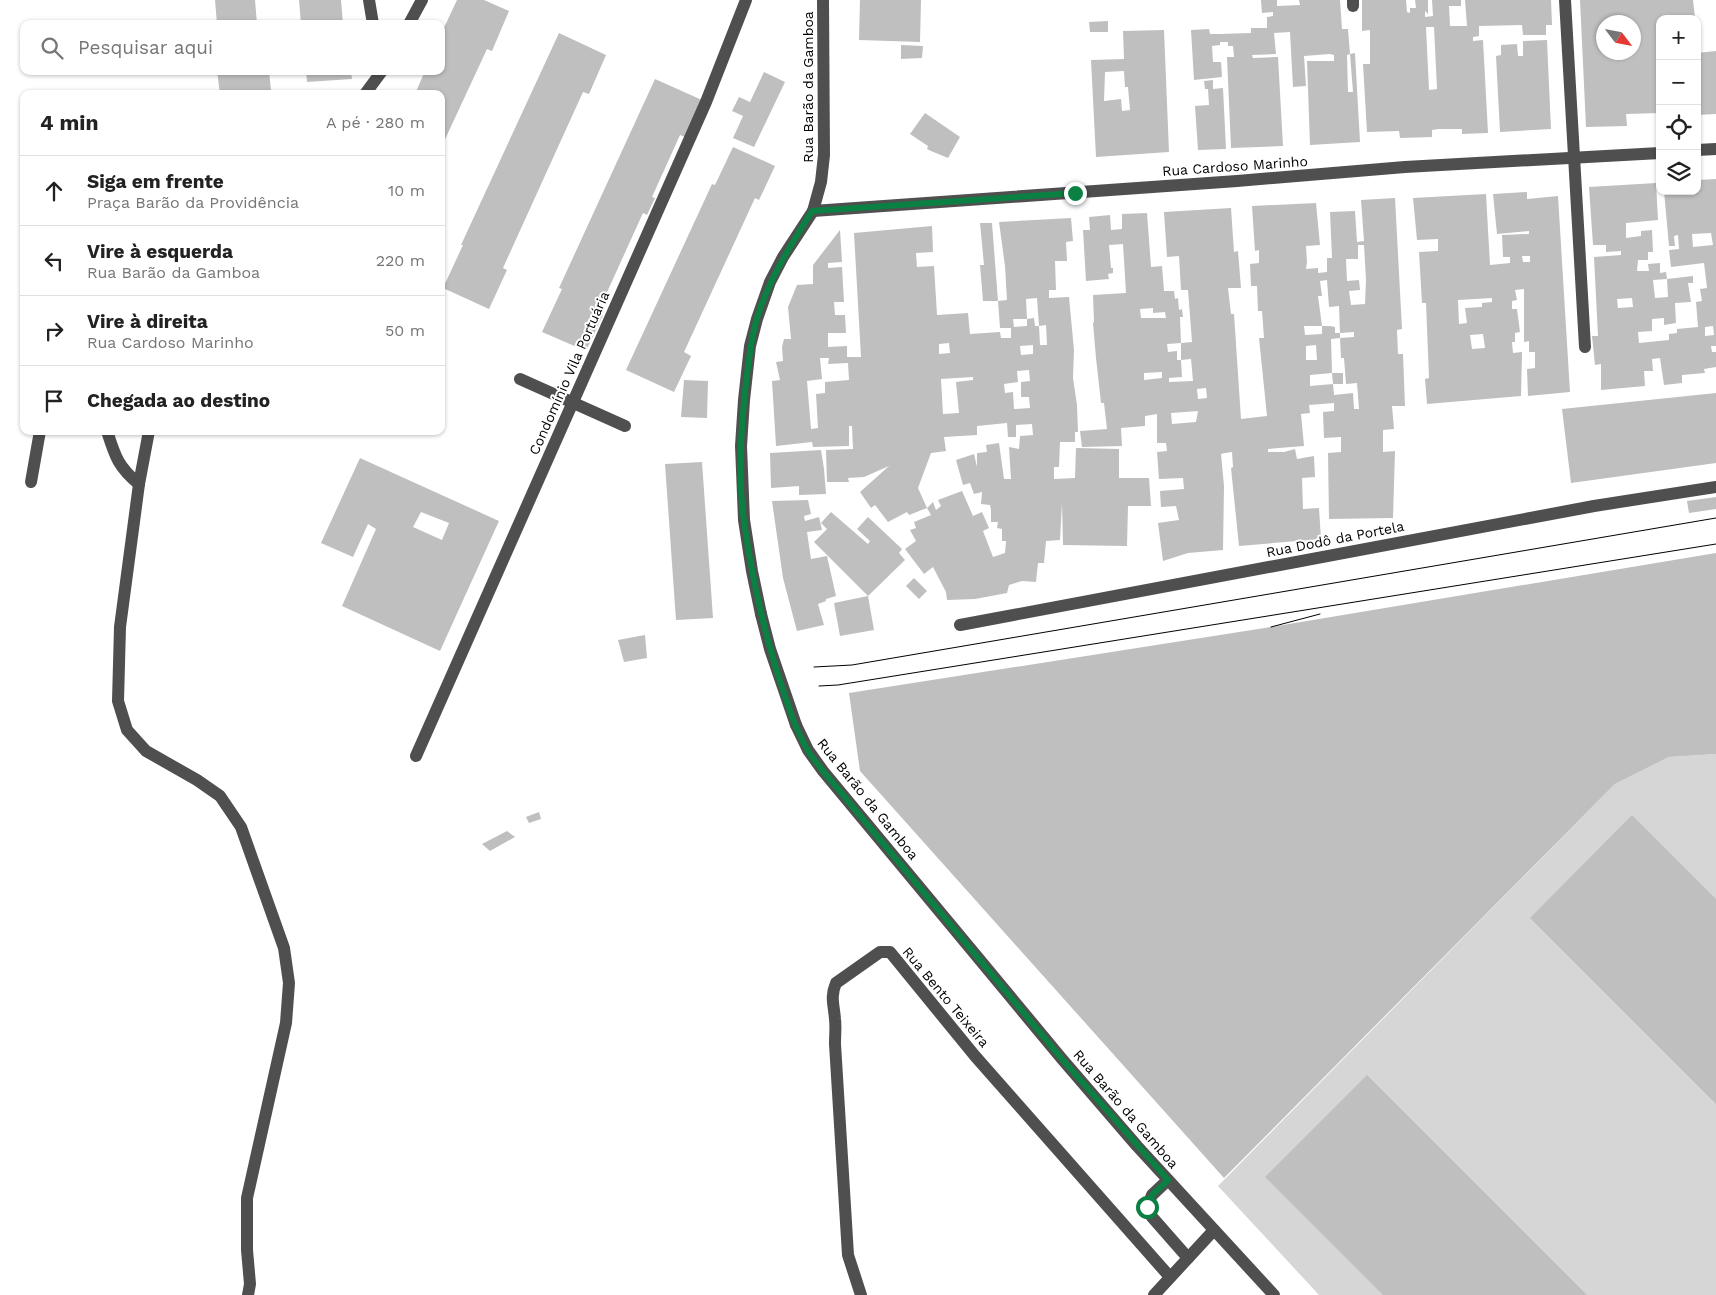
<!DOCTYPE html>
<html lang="pt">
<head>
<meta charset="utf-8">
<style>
	:root { --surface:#fff; --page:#f2f2f2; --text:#222; --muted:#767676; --line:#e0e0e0 }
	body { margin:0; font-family:"Work Sans",sans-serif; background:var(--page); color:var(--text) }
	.controls { position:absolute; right:15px; top:15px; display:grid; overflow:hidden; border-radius:10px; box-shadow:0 1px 4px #0004 }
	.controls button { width:45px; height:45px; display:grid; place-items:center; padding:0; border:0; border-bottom:1px solid var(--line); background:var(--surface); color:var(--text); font:25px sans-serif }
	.compass { position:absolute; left:1596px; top:15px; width:45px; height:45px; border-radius:50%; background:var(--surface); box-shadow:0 1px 4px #0004; rotate:122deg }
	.stop { position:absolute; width:15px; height:15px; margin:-11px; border:4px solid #0b8043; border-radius:50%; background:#fff }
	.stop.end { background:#0b8043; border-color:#fff; box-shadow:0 1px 5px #0008 }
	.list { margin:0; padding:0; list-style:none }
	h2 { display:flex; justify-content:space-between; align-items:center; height:65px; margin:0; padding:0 20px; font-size:21px }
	h2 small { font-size:16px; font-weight:400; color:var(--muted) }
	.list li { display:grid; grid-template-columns:32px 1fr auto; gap:15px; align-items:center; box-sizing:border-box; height:70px; padding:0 20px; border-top:1px solid var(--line) }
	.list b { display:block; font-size:19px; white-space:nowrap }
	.list p { margin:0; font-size:16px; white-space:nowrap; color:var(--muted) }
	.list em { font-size:16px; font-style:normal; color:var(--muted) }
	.icon { flex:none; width:28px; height:28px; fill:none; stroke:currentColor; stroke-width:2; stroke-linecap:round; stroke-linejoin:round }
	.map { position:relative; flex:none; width:1716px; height:1295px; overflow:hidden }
	.search { position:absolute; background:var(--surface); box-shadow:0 1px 4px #0004; left:20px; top:20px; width:425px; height:55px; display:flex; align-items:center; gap:12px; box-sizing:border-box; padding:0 18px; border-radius:10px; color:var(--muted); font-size:19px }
	.panel { position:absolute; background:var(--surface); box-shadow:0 1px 4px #0004; left:20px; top:90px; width:425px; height:345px; border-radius:10px }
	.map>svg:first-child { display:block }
	.pitch { fill:#d6d6d6 }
	.building { fill:#bfbfbf; fill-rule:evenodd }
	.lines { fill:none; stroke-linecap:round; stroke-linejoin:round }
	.minor { stroke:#4f4f4f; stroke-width:12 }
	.tram { stroke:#000; stroke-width:1 }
	.minor-bridge { stroke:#4f4f4f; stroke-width:12 }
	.route { stroke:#0b8043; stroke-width:6 }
	.labels { text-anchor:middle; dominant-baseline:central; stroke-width:4; stroke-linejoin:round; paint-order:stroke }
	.street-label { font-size:14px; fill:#000; stroke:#fff }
</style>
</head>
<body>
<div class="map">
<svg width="1716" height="1295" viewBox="0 0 1716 1295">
	<rect width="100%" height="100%" fill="#fff"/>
	<polygon class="pitch" points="1716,754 1716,1295 1319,1295 1218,1186 1615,784 1669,757"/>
	<g class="building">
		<polygon points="215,0 255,0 257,24 217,24"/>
		<polygon points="299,0 341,0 343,24 301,24"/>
		<polygon points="457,0 484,0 509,11 492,51 487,49 441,148 441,94 415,94 425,71 441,71 441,34"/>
		<polygon points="860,0 921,0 920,42 859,40"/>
		<polygon points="1261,0 1277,0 1277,6 1300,5 1299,0 1340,0 1342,29 1348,29 1350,54 1347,55 1348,92 1353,92 1350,54 1355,53 1360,142 1310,145 1307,61 1334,61 1334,55 1330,54 1304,56 1306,86 1293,87 1290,32 1274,33 1276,54 1252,55 1253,58 1278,57 1283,146 1231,148 1227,57 1234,57 1233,46 1228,46 1228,42 1220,42 1220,45 1212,46 1213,62 1221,62 1222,77 1194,80 1191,30 1209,29 1210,34 1220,34 1251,33 1251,28 1267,28 1267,17 1273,16 1273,12 1262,13"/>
		<path d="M1362,0H1406L1407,12L1410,13V8H1416L1415,0H1428V14L1425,11V17L1433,16L1432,0H1461V6H1449L1450,26H1467L1465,0H1551L1552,25H1546V35H1523L1522,25L1479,26V36L1473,37V41L1483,40L1488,133L1462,134V129H1439L1432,130V137L1400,138L1399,131L1367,132L1363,64H1370V30L1362,31ZM1426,27H1434L1437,89L1429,90Z"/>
		<path d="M1580,0H1693L1695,17L1660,19V113L1626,114L1627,126L1586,127ZM1604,22H1634V52H1604Z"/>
		<polygon points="1108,21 1108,32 1090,32 1089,22"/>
		<path d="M1164,30L1169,152L1096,157L1091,60L1124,59L1123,31ZM1124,71L1125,87H1128L1130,110L1122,111L1121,99L1104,101L1105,72Z"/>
		<polygon points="559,33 606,55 589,94 583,92 503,268 507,270 489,309 443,288 463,245 461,245"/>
		<polygon points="1547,40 1551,129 1500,132 1496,56 1501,55 1501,45 1517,44 1518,56 1523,56 1523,41"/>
		<polygon points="901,45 923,46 922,58 901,59"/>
		<polygon points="1716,51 1716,114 1697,115 1697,53"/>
		<polygon points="217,71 269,71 271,90 220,94"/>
		<polygon points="306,71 351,71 352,79 307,82"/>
		<polygon points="764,72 785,82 754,147 733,138 743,116 732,111 739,97 750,102"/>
		<polygon points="655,79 702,100 685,137 680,135 652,197 655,198 647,215 643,213 598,312 603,315 586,351 542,332 562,289 559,288"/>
		<polygon points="1213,80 1213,89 1223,88 1226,149 1198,150 1195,106 1209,105 1208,89 1205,89 1204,81"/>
		<polygon points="925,113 960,137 948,158 931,151 927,149 928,146 910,134"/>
		<polygon points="733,147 775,166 759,200 755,198 684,352 691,356 674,392 626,370 712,184 715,185"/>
		<path d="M1716,179V346H1711L1712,352H1716V367L1704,369L1705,373L1682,375V383L1664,385L1660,358L1652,359L1653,371H1644L1645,386L1601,390V364L1595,365L1592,336H1598L1594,257L1621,255V251L1606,252V245H1593L1589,187L1656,183L1658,220L1626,223V238L1641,236V231L1652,230L1653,252H1648V260H1638L1637,271H1649L1648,264L1660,263V273L1666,272L1667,279L1693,276V283H1688L1691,302L1675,303L1676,323L1664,325V318L1652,319V331L1638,332L1639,343L1669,340V334L1677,333V329L1698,327L1696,302L1702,301L1700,289L1707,288L1704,263L1671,267L1669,250L1679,249L1678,235L1674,236L1675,246H1669L1664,191H1697V180ZM1711,233L1713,245L1693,247L1692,234ZM1667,279L1668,297L1655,298L1653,280ZM1632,298L1633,307L1618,308L1617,299ZM1713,326L1714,335L1705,336V327Z"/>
		<path d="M1527,192V199L1558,196L1570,392L1528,396L1527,369L1535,368V352H1529V341L1524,342V289L1515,290L1517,300L1512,301V309H1517L1520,332L1515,333V342H1512L1513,353L1522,352L1521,396L1427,404L1425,379L1429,378L1426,303H1422L1419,252L1438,251V239L1417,240L1413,198L1486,194L1490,265L1510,263V257H1503L1502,235L1529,234V231L1497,234L1493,194ZM1522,256H1530V262H1523ZM1492,298V302L1482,303V307L1465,308L1467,323L1459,324L1458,300ZM1483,334L1485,348L1472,349L1470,335Z"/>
		<path d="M1395,198L1402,329L1397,330L1398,354H1403L1405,406H1392L1394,429L1383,430V452L1395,451L1393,518L1329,519L1328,453L1341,452V437L1324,438L1323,412L1334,411V403L1309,405L1310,413L1301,414L1304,446L1268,449V452H1284L1295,449L1297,459L1314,456L1315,477L1302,478L1303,509L1319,508L1321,539L1239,546L1231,468L1233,467L1232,452L1225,453L1221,454L1224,486L1223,550L1188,553L1163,561L1158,523L1179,520L1176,506L1161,507L1160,491L1184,489L1183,478L1159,479L1157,452L1167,451L1166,443H1157V414L1145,416V426L1121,428L1122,446L1082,447L1080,431L1107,429L1104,403H1101L1096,358L1093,323L1094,322L1093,295L1126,293L1123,244L1109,245L1111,268H1113V273L1108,274L1109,279L1086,281L1083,230H1090L1089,217L1110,215L1111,230L1122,229V214L1147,213L1151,267L1162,266L1164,291H1174L1175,299L1178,298L1179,310L1182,309L1183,317H1180L1181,343L1167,344L1168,352L1177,351V360H1181L1182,377L1169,378V382L1193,381L1191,359L1181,360V343L1192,342L1188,290H1181L1179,256L1167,257L1164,212L1231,208L1234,252L1238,251L1241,288H1228L1231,314H1234L1241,419L1267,416L1259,338H1264L1262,311H1258L1257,286H1251L1250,264L1259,263V250L1255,251L1252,206L1316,203L1320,245L1306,246L1307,262L1306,269L1318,268V273L1327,272V258H1332L1330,212L1355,211L1357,242L1364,241L1361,200ZM1358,245H1364L1366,280L1365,304L1351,305L1349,291L1360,290L1359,280L1347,281L1346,259H1358ZM1327,280L1329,307L1339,306L1340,333L1354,332V337L1340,338V333H1335V327L1330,326H1322V334L1305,335L1304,326H1322L1318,296H1322L1320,281ZM1153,308V313L1165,312L1166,318H1141L1140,309ZM1340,338L1341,358H1344L1346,384L1357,383L1359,409H1354L1353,393L1334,395L1333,384L1310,386V375L1332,373L1331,339ZM1316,345L1317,360H1306V346ZM1162,372V378L1144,380V373ZM1206,388L1207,398L1198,399L1197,389ZM1198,411L1196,422L1172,424L1171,413Z"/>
		<path d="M1071,218L1073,241L1066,242L1067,261H1055L1056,290H1049V298L1069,297L1074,350L1073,378L1077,405L1078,432H1075V442H1060L1059,467H1054V479L1075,478L1076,448L1119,449V478H1149L1151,506H1128L1127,546L1063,545L1062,503L1060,540L1046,541L1044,563H1038L1036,582L1022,581L1009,585L1007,593L975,599L947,600L946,592L933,567L924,574L905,549L916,541L910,530L916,528L914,522L931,515L927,508L909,515L907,512L888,522L875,505L871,508L860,492L889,466L864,477L848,478L849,482H827L826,450L853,449L852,426H849V446L813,447L812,442L776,446L772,381L780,380L776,362L783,361L782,347L784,339H791L788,307L797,285L813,284V265L840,230L842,262L828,263V268L842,267L844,302H834L835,315H845L846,333H828V347L847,346V357H861L854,233L932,226L933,252L916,253L917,267L934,266L937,315L968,313L970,334L1000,332L1001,338H1011V328H1000L998,301L1007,300L1005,266L999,222ZM1037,298L1039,326L1046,325L1047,345H1040L1039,326H1035L1034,318L1027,319V326L1014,327L1013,319H1027L1026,299ZM949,343L950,353L939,354V344ZM1033,345V354L1021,355L1020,346ZM820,358H829L828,364L848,363L849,380L825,382V393L816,394L818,428L811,429L807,381L822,379ZM1029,370L1030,381L1021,382V397H1029L1030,408L1014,409L1013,392L1005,393L1004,384L1018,382L1017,371ZM973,377V380L956,382L959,413L943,414L941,379ZM1007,423L1008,437H1016V425L1032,424L1033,435L1020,436L1019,449L1009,447L1011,479H1004L999,443L986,445L987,452L977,453V467L974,454L956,460L963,485L970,483L974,494L982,492L981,504L990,505L991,510V522H998L997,528L1002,529V541H1006L1005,553L993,557L983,531L989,528L982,512L973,516L962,491L938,500L941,506L936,510L933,502L927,508L918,488L931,453L946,451L944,437L977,435V426Z"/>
		<polygon points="980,223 992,223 998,301 983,301 980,265 984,265"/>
		<polygon points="1332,373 1343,373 1343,384 1333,384"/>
		<polygon points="684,380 708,381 707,418 681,417"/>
		<polygon points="1716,393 1716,463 1571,483 1562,409"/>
		<polygon points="821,450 824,469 826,494 799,495 799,486 771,488 770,453"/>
		<path d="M360,458L499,521L440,651L342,606L376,529L368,524L353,557L321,543ZM421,512L449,523L442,540L413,527Z"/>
		<polygon points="702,462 713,618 676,620 665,464"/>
		<polygon points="1716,497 1716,509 1689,513 1687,501"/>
		<polygon points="808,500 811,514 804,516 805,521 819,517 822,530 807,532 811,559 827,556 836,596 826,599 826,601 818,604 824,625 797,631 783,578 772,501"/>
		<polygon points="831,512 868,544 870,541 857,529 868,517 902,549 899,553 905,560 868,596 814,542 827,529 821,523"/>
		<polygon points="1716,553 1716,754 1669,757 1615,784 1224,1178 860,771 849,693 1271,627"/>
		<polygon points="914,578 927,591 919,599 906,586"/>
		<polygon points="868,596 874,630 840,636 834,603"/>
		<polygon points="645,635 647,658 624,662 618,640"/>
		<polygon points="539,812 541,819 529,823 526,817"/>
		<polygon points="1632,815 1716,899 1716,1104 1530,918"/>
		<polygon points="507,831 515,837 490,851 482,844"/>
		<polygon points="1367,1075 1587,1295 1383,1295 1265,1177"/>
	</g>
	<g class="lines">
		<g class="minor">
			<polyline points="369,0 373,24"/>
			<polyline points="1353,0 1353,6"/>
			<polyline points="1565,0 1585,347"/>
			<polyline points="409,24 422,0"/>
			<polyline points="365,94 382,71"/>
			<polyline points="1697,150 1716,149"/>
			<polyline points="813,211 1237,181 1405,167 1660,153"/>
			<polyline points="520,379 625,426"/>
			<path d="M107,431C115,456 118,467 139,484"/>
			<polyline points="149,431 139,484 120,627 118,701 127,730 146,751 197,780 220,796 241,827 284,948 289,983 286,1023 247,1198 247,1250 250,1284 248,1295"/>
			<polyline points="31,482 40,431"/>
			<polyline points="761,614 752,571 744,520 741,446 744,400 750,346 757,319 770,282 783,257 813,211 821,182 824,155 823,0"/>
			<polyline points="960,625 1594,506 1716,487"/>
			<polyline points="796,725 808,750 823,771 1062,1059 1137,1146 1274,1295"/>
			<polyline points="416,756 706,102 746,0"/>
			<polyline points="1168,1180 1152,1195 1147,1207 1152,1217 1188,1258"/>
			<path d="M861,1295L848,1255L835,1044C835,1035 836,1027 835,1019C834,1005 830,997 836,983L880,952H890L975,1056L1170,1277"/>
			<polyline points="1154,1295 1214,1230"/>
		</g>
		<g class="tram">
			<polyline points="1271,627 1320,614"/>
			<polyline points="814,667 852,665 1716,518"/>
			<polyline points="819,686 838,685 1716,544"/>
		</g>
		<polyline class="minor-bridge" points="761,614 770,649 796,725"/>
	</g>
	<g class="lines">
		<path class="route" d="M1075,193L812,211C790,246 769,279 757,318C751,337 750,355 747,374C741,422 737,473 744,521C751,572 762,623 777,672C786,698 793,725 807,749C811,757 818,764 823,771L1062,1059L1168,1180L1152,1195L1147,1207"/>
	</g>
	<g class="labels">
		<g class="street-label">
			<text transform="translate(808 87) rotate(-90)">Rua Barão da Gamboa</text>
			<text transform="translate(1235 166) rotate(-4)">Rua Cardoso Marinho</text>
			<text transform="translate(569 373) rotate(-66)">Condomínio Vila Portuária</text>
			<text transform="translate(1335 539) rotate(-11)">Rua Dodô da Portela</text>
			<text transform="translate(868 799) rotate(51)">Rua Barão da Gamboa</text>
			<text transform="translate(946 997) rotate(50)">Rua Bento Teixeira</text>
			<text transform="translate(1126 1109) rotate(49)">Rua Barão da Gamboa</text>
		</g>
	</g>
</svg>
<div class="controls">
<button>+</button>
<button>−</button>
<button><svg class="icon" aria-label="locate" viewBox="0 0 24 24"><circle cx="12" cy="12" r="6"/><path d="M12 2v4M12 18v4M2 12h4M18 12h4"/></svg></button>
<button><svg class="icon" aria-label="layers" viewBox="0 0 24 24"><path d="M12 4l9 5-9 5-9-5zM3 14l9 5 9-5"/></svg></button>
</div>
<svg class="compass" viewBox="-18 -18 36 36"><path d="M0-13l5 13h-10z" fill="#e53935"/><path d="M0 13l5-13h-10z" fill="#767676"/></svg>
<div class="stop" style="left:1147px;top:1207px"></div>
<div class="stop end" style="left:1075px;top:193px"></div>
<div class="search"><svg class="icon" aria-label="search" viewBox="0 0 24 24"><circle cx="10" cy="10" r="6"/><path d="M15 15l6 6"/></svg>Pesquisar aqui</div>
<section class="panel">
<h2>4 min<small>A pé · 280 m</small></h2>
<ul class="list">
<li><svg class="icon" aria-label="ahead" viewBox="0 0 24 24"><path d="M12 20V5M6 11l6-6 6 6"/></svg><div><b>Siga em frente</b><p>Praça Barão da Providência</p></div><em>10 m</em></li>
<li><svg class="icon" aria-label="left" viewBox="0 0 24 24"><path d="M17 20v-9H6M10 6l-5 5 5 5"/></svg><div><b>Vire à esquerda</b><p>Rua Barão da Gamboa</p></div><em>220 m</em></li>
<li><svg class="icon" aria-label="right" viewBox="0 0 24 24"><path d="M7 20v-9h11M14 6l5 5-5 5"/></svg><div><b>Vire à direita</b><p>Rua Cardoso Marinho</p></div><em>50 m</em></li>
<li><svg class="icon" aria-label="arrive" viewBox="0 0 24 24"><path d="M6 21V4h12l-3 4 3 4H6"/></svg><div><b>Chegada ao destino</b></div></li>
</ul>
</section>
</div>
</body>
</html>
